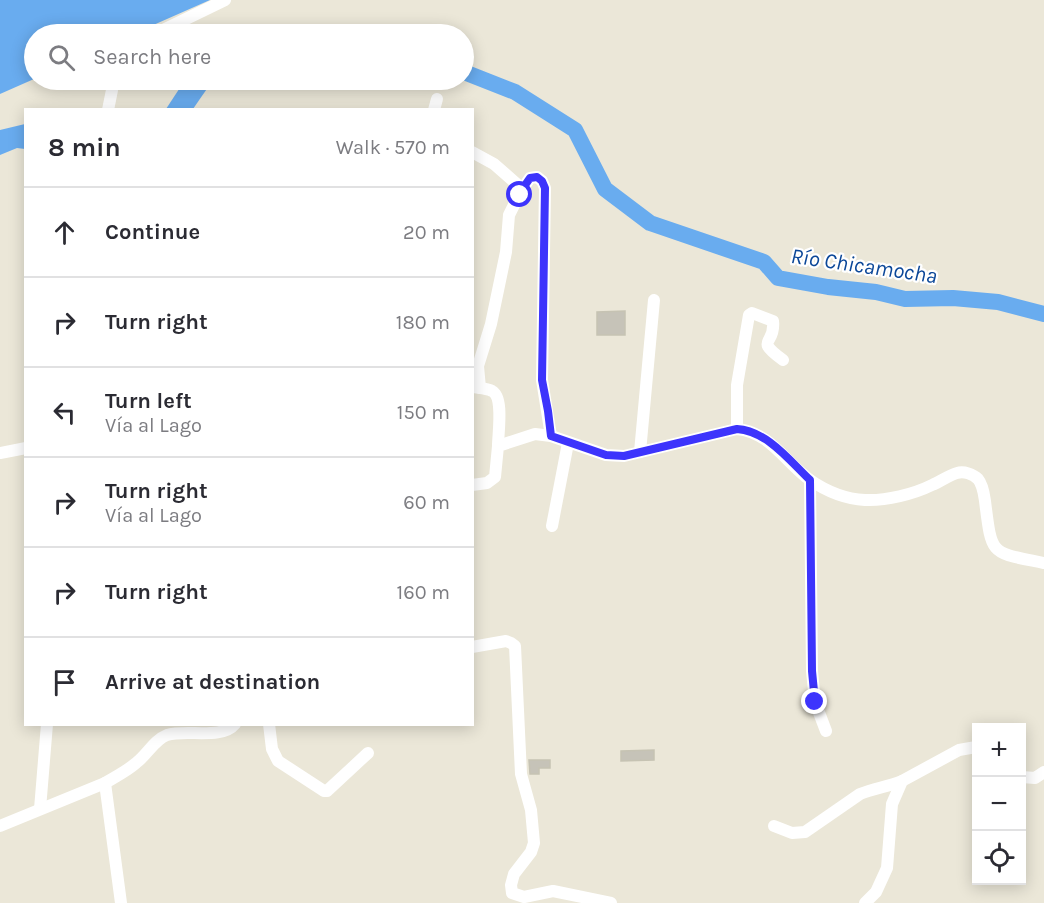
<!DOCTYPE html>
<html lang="en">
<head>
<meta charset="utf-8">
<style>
	:root { --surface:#fff; --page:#f2f2f3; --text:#2b2b33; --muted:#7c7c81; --line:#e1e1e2 }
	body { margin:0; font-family:Karla,sans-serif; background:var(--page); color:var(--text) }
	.controls { position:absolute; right:18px; bottom:18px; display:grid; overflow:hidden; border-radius:0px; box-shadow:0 3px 15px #0003 }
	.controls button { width:54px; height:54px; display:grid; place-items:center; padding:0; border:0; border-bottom:2px solid var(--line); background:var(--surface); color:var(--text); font:30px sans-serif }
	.stop { position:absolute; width:18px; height:18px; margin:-14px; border:4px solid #3d34fc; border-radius:50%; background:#fff }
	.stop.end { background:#3d34fc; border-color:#fff; box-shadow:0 2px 6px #0008 }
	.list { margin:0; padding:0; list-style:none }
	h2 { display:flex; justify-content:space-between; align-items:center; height:78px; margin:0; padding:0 24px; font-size:26px }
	h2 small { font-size:20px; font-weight:400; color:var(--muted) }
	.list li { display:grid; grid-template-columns:39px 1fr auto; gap:18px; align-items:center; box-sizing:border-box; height:90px; padding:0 24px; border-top:2px solid var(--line) }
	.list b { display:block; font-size:22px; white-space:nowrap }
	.list p { margin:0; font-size:20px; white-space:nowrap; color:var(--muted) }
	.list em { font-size:20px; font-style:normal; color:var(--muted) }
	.icon { flex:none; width:33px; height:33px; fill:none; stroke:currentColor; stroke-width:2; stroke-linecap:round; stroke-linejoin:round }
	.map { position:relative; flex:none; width:1044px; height:903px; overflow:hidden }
	.search { position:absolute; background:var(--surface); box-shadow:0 3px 15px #0003; left:24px; top:24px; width:450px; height:66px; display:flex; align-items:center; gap:15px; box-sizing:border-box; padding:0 21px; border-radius:33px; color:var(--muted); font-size:22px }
	.panel { position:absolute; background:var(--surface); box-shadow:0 3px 15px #0003; left:24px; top:108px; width:450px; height:618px; border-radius:0px }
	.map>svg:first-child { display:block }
	.water { fill:#69acef }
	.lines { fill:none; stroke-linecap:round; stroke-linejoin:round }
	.river { stroke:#69acef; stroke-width:16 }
	.building { fill:#c6c3b8; stroke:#c6c3b3; stroke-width:1.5 }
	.minor { stroke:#fff; stroke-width:12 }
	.route { stroke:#3d34fc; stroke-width:8 }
	.labels { text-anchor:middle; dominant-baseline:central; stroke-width:4.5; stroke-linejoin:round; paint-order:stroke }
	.water-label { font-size:22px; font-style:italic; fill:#0b4798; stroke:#fff }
</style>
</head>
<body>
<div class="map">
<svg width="1044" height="903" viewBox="0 0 1044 903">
	<rect width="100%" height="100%" fill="#ebe7d8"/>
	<g class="water">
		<polygon points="0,0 210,0 133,34 34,34 34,79 0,94"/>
		<polygon points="185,80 213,80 193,109 166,109"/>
		<polygon points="25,124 25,149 17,148 0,155 0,130"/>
	</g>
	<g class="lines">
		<g class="river">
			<polyline points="277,34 281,34"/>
			<polyline points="464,72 515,92 575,130 605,189 650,223 764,262 778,278 828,287 876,292 905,299 953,298 998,302 1044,314"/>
		</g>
	</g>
	<g class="building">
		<polygon points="625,311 625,335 597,335 597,312"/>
		<polygon points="654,750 654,760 621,761 621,751"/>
		<polygon points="529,760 550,760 550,768 539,768 539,774 530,774"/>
	</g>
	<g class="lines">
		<g class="minor">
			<polyline points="155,34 225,0"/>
			<polyline points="108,110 114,80"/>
			<polyline points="434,110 437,99"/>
			<polyline points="472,152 494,164 519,186 521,191 509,215 506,252 491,324 478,366 480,388"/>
			<polyline points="521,191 530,178 537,177 542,181 545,188 542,380 551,436"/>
			<path d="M473,387C479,388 487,388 492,391C504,397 498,433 498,446"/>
			<path d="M737,429V385L749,315L752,313L773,321C776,346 753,338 783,360"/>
			<polyline points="640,452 654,300"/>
			<polyline points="0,453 26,448"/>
			<polyline points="810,480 812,671 815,702 826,731"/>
			<path d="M472,485L487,483L495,477L498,446L535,434L551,436L606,455L624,456L737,429C770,432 785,462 810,480C826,491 846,499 865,500C886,501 914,494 932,485C940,482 949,475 957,473C964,471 973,474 978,479C983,485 984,494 985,501C992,557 990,552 1044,563"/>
			<polyline points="552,526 568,443"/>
			<polyline points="472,647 506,641 511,643 515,646 521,774 531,810 534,843 531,852 514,874 511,885 512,893 524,897 553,891 611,903"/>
			<polyline points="269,724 272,749 278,761 324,791 327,791 368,753"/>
			<polyline points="1022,777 1035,778 1044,772"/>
			<path d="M105,783C115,777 127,771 136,763C147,755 154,740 167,735C186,729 222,740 235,724"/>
			<polyline points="40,809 47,724"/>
			<polyline points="0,826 105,783 121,903"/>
			<path d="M774,826L792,833L805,832L860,794C875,788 887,787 902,781"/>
			<polyline points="865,903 876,892 887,868 892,804 902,781 959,750 976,747"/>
		</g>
	</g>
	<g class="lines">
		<path class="route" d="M520,195L521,191L530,178L537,177L542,181L545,188L542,380L548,411L551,436L606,455L624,456L737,429C767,431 789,460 810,480L812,671L815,702"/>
	</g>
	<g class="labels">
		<g class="water-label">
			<text transform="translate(864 266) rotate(8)">Río Chicamocha</text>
		</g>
	</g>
</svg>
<div class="controls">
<button>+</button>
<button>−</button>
<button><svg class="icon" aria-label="locate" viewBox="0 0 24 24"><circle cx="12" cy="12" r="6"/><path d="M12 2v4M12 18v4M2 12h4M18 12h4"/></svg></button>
</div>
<div class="stop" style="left:520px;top:195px"></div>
<div class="stop end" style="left:815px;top:702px"></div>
<div class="search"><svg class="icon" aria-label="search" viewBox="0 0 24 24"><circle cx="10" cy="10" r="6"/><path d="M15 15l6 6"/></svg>Search here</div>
<section class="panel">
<h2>8 min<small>Walk · 570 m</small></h2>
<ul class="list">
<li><svg class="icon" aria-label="ahead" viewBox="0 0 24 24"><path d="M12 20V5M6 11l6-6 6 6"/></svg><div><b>Continue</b></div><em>20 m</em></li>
<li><svg class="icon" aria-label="right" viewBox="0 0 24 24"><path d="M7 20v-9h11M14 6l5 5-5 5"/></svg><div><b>Turn right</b></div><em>180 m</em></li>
<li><svg class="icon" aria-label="left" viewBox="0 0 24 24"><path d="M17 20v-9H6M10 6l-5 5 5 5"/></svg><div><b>Turn left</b><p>Vía al Lago</p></div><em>150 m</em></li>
<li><svg class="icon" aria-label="right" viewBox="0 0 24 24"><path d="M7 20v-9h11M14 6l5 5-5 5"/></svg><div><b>Turn right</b><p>Vía al Lago</p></div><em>60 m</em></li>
<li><svg class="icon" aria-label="right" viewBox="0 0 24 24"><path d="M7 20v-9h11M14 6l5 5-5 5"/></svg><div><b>Turn right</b></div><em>160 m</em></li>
<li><svg class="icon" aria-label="arrive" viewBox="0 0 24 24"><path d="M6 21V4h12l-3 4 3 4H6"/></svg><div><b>Arrive at destination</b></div></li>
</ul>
</section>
</div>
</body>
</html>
